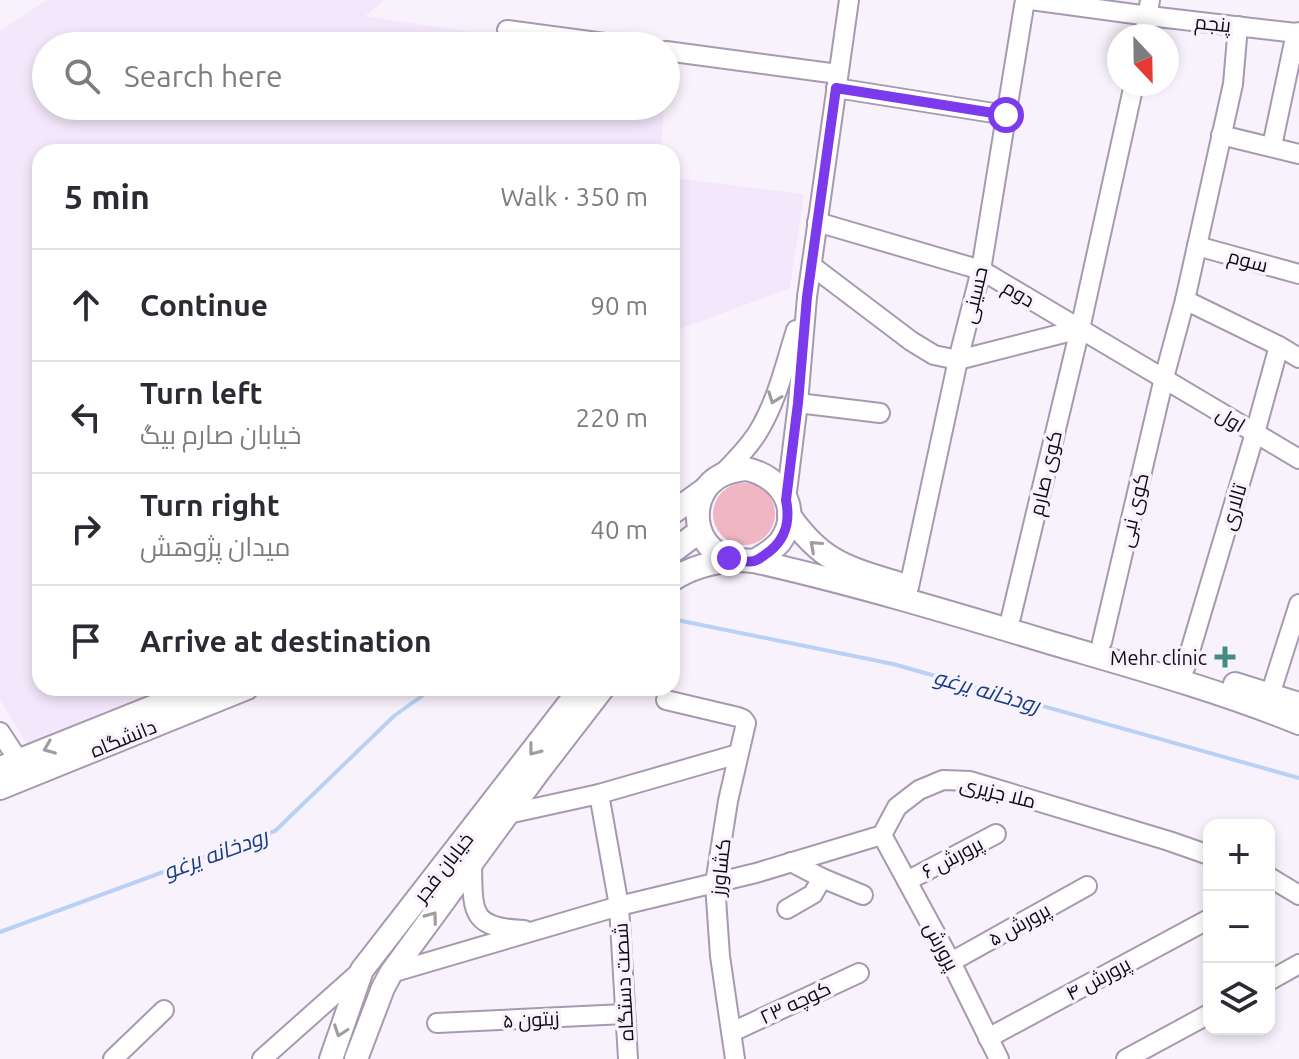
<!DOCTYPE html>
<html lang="en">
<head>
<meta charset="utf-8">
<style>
	:root { --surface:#fff; --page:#f2f2f3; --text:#2b2b33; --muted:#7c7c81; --line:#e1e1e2 }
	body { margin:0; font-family:Ubuntu,Cairo,sans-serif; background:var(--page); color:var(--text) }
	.controls { position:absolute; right:24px; bottom:24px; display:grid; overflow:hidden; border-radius:16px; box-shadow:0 4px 12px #0003 }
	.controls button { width:72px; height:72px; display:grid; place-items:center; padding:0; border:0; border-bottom:2px solid var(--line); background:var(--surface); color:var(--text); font:40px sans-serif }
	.compass { position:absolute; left:1107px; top:24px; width:72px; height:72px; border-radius:50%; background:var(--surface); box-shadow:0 4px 12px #0003; rotate:158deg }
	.stop { position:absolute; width:24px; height:24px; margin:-18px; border:6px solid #7c3aed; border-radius:50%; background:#fff }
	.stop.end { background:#7c3aed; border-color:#fff; box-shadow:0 2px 8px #0008 }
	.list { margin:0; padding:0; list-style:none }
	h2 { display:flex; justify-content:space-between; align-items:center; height:104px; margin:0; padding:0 32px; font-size:34px }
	h2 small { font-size:26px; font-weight:400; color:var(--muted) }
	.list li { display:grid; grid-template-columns:52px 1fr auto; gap:24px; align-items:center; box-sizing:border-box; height:112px; padding:0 32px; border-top:2px solid var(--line) }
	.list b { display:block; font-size:30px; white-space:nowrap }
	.list p { margin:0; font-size:26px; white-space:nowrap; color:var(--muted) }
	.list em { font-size:26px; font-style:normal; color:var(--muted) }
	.icon { flex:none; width:44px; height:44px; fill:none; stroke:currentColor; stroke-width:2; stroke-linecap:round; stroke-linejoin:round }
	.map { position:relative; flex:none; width:1299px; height:1059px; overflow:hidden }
	.search { position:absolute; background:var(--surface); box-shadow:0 4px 12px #0003; left:32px; top:32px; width:648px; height:88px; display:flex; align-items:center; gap:20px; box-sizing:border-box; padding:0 28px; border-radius:44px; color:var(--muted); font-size:30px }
	.panel { position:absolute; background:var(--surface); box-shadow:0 4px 12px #0003; left:32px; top:144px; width:648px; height:552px; border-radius:24px }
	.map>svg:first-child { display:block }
	.built { fill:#f3e8fb }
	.green { fill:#f1b6c4 }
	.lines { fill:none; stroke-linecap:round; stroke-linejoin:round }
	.stream { stroke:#bad1f6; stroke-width:4 }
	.minor-casing { stroke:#a799b1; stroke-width:22 }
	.major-casing { stroke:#a799b1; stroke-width:26 }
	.minor { stroke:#fff; stroke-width:18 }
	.major { stroke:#fff; stroke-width:22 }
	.oneway { stroke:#9f9da1 }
	.route { stroke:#7c3aed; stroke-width:10 }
	.poi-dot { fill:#458b82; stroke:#f8f2fd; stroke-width:3 }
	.labels { text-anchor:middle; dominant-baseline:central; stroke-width:7; stroke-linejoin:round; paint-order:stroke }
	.street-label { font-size:20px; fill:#100b13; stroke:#f8f2fd }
	.poi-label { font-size:20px; fill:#100b13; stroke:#f8f2fd; text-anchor:end }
	.water-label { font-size:22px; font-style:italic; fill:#173e84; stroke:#f8f2fd }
</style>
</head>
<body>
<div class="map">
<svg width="1299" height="1059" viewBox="0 0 1299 1059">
	<rect width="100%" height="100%" fill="#f8f2fd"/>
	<g class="built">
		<polygon points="47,0 385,0 365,16 562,46 46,46 46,106 664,106 661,152 40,152 40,688 181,688 30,749 0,700 0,31"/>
		<polygon points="672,178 804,194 790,288 672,332"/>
	</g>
	<circle class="green" cx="744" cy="514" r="31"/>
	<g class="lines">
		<g class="stream">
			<polyline points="672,619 893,664 1299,778"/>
			<polyline points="0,932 275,831 394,716 433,688"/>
		</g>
		<g class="minor-casing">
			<g id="minor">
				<polyline points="1031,0 1149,16 1296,33 1299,32"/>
				<polyline points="507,30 627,46"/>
				<polyline points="1144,36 1150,0"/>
				<polyline points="666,51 838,74"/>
				<polyline points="836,88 1006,115"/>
				<polyline points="1221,135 1299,154"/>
				<polyline points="1272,146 1296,33"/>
				<polyline points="817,222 981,270 1299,459"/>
				<polyline points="1197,246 1299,274"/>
				<polyline points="812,266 911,341 934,355 958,360 1080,329"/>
				<polyline points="1185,300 1279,346 1299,358"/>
				<polyline points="798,403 880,413"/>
				<path d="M721,475C734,462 748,448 758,432C777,401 785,365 796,330"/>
				<polyline points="786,500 798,403 807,297 849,0"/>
				<polyline points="909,587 958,360 981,270 1025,0"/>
				<polyline points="1011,617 1080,329 1134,84"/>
				<polyline points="1102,642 1164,378 1185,300 1233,84 1238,26"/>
				<polyline points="1185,668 1255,433 1279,346"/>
				<polyline points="1270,695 1299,604"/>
				<polyline points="666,700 738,717 743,719 746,723 728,801 715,884 720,956 735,1059"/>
				<polyline points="0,732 19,761"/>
				<polyline points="599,794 619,906 628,1059"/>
				<polyline points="508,814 599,794 738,754"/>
				<polyline points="882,835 951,962 999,1059"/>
				<polyline points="791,862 822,878 863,895"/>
				<path d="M472,863C473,911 469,928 524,930"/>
				<polyline points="1269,877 1299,895"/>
				<polyline points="907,881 996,834"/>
				<polyline points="787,909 813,894 822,878"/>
				<polyline points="951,962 1087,886"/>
				<polyline points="391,973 619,906 756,873 882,835 897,807 919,790 943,780 970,781 1169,841 1209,855"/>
				<polyline points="1269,981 1299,964"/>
				<polyline points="437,1023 625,1014"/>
				<polyline points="732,1032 859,973"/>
				<polyline points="988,1038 1209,919"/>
				<polyline points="113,1059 164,1010"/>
				<polyline points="262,1059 362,970"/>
				<polyline points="1126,1059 1209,1014"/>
			</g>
		</g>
		<g class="major-casing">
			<g id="major">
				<path d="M746,469C781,476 803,510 780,542C773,550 763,556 754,561C744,560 733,561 723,556C690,541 689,491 722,475C730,471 737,470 746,469Z"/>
				<polyline points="672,513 704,490"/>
				<path d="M789,515C823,564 849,568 903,585"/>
				<polyline points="672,552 700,531"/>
				<path d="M754,561C856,584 955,614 1055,644C1137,668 1220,691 1299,723"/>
				<path d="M672,580C691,567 712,562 735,560"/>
				<polyline points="1235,684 1299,704"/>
				<polyline points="0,768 200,688"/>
				<polyline points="0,788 247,688"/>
				<polyline points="331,1059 362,970 581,688"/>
				<polyline points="356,1059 383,988 391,973 539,771 603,688"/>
			</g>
		</g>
		<use href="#minor" class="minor"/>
		<use href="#major" class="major"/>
	</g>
	<defs><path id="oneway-chevron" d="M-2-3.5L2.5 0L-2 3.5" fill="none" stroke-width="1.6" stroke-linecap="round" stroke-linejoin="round" transform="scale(2)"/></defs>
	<g class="oneway">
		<use href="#oneway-chevron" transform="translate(774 398) rotate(110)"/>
		<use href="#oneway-chevron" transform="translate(815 546) rotate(-138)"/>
		<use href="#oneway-chevron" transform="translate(49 748) rotate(158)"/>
		<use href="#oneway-chevron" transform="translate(534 750) rotate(128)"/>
		<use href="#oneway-chevron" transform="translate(432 917) rotate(-54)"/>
		<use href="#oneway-chevron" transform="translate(340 1031) rotate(109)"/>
	</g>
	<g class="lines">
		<path class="route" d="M729,558C736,560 747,563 754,561C759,560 766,554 770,551C787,537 790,520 786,500L798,403L807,297L836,88L1006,115"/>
	</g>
	<path class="poi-dot" d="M1221 645h8v8h8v8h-8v8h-8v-8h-8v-8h8z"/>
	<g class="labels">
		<g class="street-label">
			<text transform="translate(1213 23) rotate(6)">پنجم</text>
			<text transform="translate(1248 260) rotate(15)">سوم</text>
			<text transform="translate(1019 293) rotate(31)">دوم</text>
			<text transform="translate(974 295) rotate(-77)">حسینی</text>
			<text transform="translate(1231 419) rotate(31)">اول</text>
			<text transform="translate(1045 473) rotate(-77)">کوی صارم</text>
			<text transform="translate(1233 507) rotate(-74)">تالاری</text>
			<text transform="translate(1133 510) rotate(-77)">کوی نبی</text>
			<text transform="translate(123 738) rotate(-22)">دانشگاه</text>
			<text transform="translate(998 792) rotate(14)">ملا جزیری</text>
			<text transform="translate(952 857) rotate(-28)">پرورش ۶</text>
			<text transform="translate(443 867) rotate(-52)">خیابان فجر</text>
			<text transform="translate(720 867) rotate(-84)">کشاورز</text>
			<text transform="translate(1019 924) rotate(-29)">پرورش ۵</text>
			<text transform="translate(942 946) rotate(62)">پرورش</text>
			<text transform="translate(1098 978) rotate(-28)">پرورش ۴</text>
			<text transform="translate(623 982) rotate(-93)">شصت دستگاه</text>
			<text transform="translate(795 1002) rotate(-25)">کوچه ۲۳</text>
			<text transform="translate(531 1019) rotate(-3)">زیتون ۵</text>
		</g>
		<g class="poi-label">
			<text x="1207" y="657">Mehr clinic</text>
		</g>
		<g class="water-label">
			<text transform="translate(987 690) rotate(16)">رودخانه یرغو</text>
			<text transform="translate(215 853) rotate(-20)">رودخانه یرغو</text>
		</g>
	</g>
</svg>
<div class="controls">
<button>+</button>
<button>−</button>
<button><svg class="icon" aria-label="layers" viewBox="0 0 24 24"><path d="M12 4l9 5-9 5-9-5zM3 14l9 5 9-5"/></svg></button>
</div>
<svg class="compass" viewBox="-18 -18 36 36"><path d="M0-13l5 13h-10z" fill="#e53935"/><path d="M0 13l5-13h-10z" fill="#7c7c81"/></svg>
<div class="stop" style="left:1006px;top:115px"></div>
<div class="stop end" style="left:729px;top:558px"></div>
<div class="search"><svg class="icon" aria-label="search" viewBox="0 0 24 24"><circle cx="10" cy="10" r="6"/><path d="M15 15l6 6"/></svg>Search here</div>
<section class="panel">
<h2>5 min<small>Walk · 350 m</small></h2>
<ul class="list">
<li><svg class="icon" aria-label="ahead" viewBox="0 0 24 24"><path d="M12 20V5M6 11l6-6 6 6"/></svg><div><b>Continue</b></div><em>90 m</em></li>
<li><svg class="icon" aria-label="left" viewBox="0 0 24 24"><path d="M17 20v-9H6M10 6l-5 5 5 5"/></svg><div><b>Turn left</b><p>خیابان صارم بیگ</p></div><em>220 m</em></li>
<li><svg class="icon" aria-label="right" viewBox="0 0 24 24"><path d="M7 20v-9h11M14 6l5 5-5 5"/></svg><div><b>Turn right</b><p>میدان پژوهش</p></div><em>40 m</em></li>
<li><svg class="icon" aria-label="arrive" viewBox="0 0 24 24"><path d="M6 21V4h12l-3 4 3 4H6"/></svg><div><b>Arrive at destination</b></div></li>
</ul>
</section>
</div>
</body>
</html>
